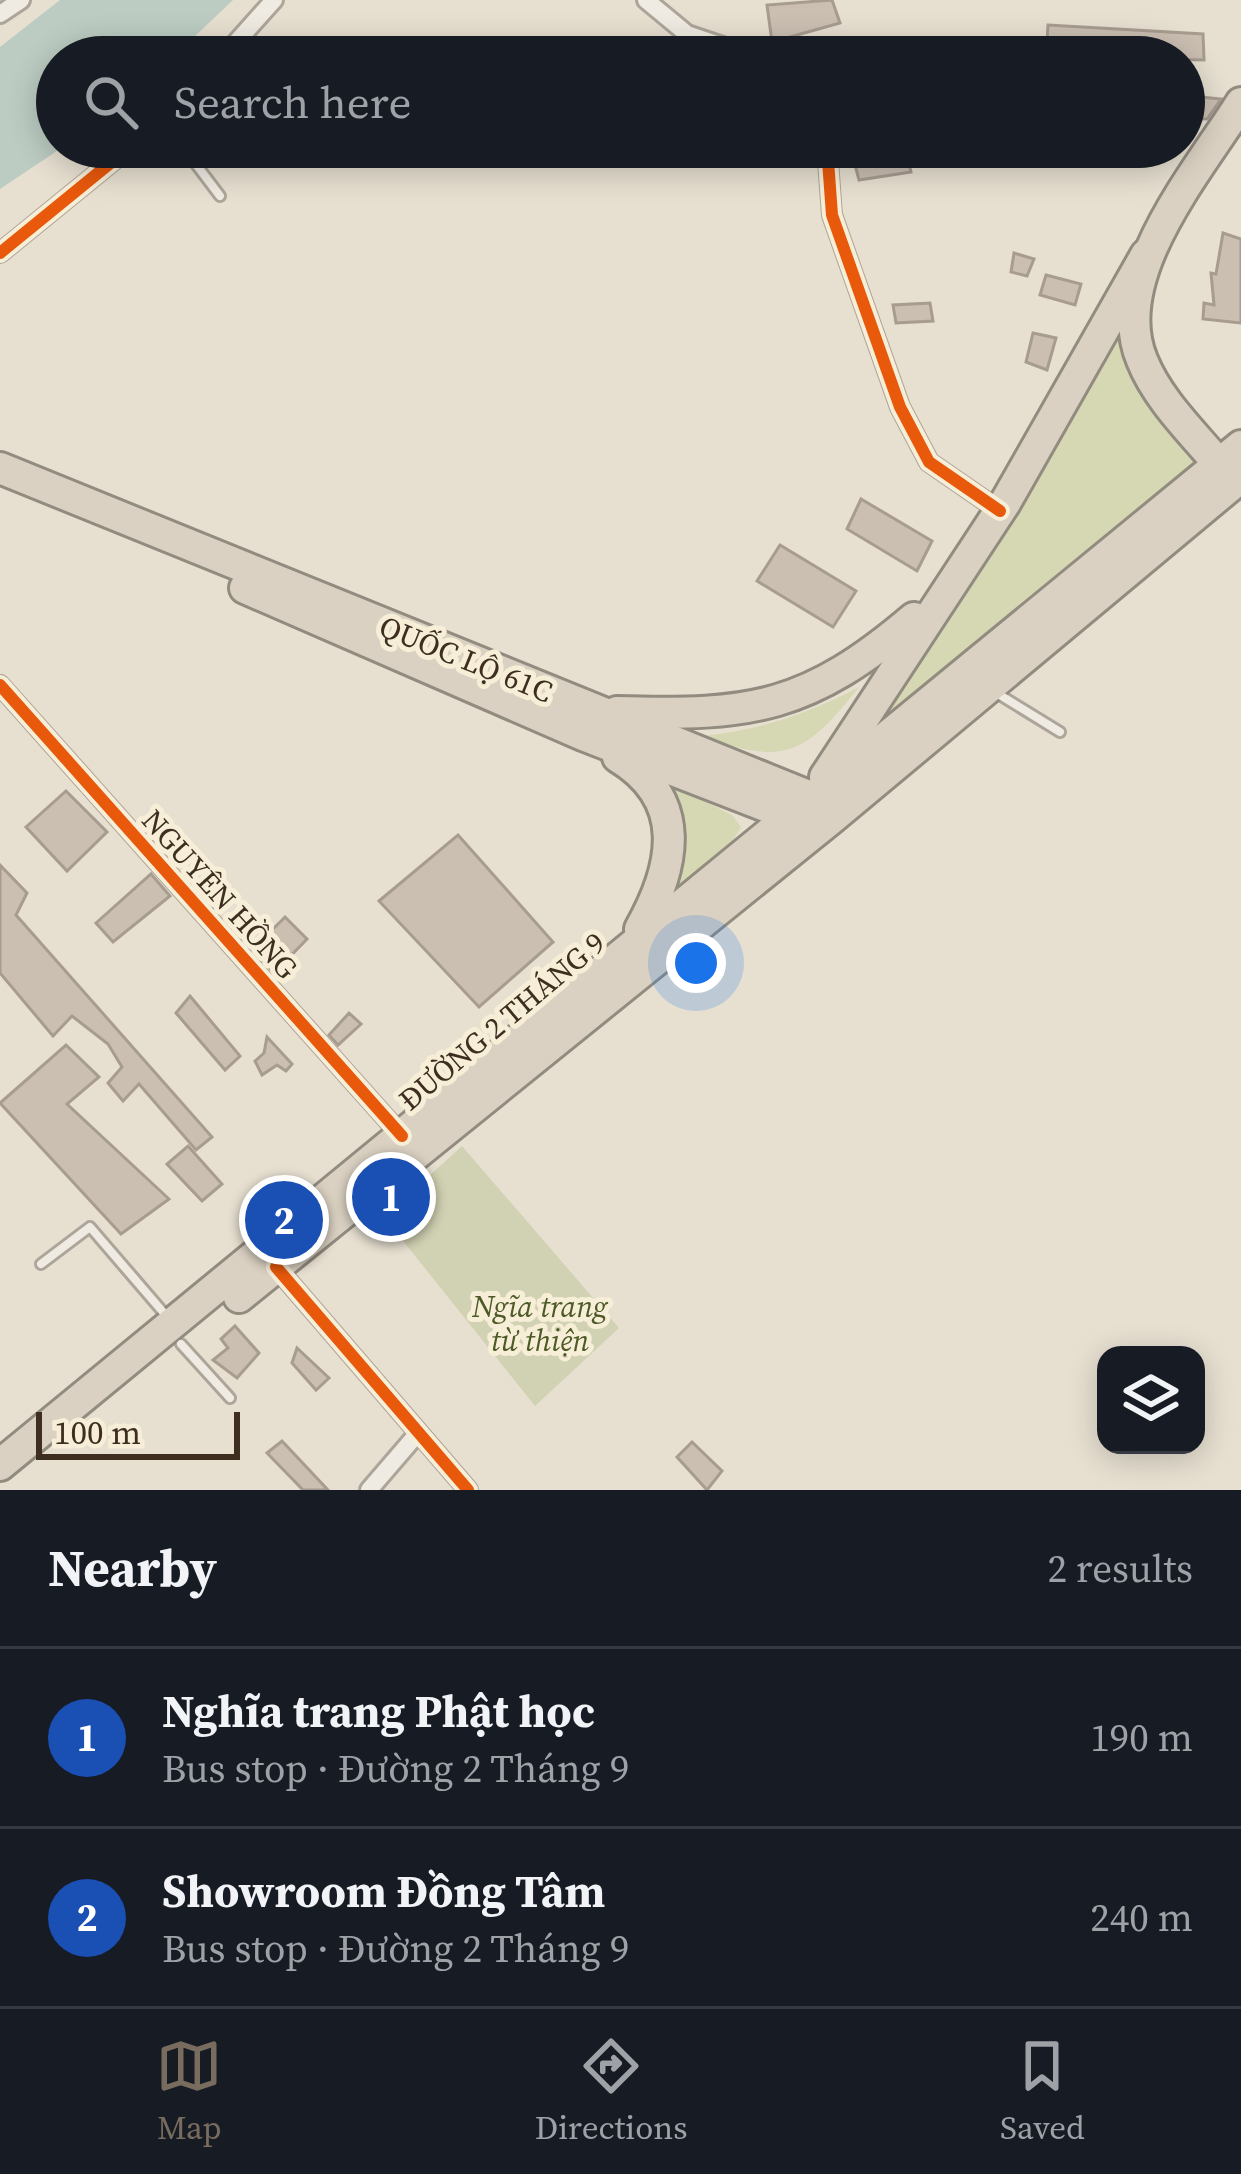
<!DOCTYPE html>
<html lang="en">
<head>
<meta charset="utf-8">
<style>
	:root { --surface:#171b24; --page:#242831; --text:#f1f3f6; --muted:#9ea1a6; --line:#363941; --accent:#786c5e }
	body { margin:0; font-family:"Source Serif 4",serif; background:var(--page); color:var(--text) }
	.controls { position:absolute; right:36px; bottom:36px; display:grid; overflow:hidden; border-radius:24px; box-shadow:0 6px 30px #0003 }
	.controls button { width:108px; height:108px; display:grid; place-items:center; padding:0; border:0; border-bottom:3px solid var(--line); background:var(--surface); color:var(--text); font:60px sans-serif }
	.scale { position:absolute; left:36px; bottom:30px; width:204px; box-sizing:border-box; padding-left:12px; border:6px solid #3d2e20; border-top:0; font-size:33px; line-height:42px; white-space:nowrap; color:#3d2e20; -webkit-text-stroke:9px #f7eed8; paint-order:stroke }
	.you { position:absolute; left:696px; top:963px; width:42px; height:42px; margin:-30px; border:9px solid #fff; border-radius:50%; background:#1a73e8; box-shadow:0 0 0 18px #1a73e833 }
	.badge { display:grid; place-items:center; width:78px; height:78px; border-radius:50%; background:var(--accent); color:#fff; font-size:39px; font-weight:700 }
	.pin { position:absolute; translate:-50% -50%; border:6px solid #fff; box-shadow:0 3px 12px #0006 }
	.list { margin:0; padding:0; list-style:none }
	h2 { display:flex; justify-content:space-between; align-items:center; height:156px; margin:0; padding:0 48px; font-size:51px }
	h2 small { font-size:39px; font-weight:400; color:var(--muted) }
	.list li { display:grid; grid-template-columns:78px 1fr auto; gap:36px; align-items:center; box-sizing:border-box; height:180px; padding:0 48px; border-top:3px solid var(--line) }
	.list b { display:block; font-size:45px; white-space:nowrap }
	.list p { margin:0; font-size:39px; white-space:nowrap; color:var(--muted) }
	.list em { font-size:39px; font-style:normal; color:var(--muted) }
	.icon { flex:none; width:66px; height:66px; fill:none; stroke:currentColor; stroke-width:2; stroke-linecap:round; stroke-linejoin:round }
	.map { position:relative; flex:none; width:1241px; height:1490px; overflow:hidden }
	.search { position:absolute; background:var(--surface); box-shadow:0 6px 30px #0003; left:36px; right:36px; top:36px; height:132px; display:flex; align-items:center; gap:30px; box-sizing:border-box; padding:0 42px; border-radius:66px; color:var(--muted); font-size:45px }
	.sheet { height:516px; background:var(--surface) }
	nav { display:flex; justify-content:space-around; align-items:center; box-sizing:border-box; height:168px; border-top:3px solid var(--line); background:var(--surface); font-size:33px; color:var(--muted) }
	nav a { display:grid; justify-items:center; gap:6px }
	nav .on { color:var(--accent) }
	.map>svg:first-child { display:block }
	.green { fill:#d6d7b3 }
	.cemetery { fill:#d1d1b3 }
	.water { fill:#bcccc2 }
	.building { fill:#cbbfb2; stroke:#a89c90; stroke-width:3 }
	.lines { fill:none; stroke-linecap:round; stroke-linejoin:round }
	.lane-casing { stroke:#ada599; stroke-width:14 }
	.street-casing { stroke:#ada599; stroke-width:22 }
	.highway-casing { stroke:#928b80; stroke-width:36 }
	.lane { stroke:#efebe3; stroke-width:8 }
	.street { stroke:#efebe3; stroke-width:16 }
	.highway { stroke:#dad1c2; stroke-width:30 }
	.cycleway-casing { stroke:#f7eed8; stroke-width:20 }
	.cycleway { stroke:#e8590c; stroke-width:12 }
	.labels { text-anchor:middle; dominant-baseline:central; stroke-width:10; stroke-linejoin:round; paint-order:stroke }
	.street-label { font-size:30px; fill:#3d2e20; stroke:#f7eed8 }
	.park-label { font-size:30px; font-style:italic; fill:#4d5a26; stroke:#f7eed8 }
</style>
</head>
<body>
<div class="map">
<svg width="1241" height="1490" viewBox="0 0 1241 1490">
	<rect width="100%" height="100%" fill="#e7e0d1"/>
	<g class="green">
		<polygon points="1124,329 1204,461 857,748 1116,331"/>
		<path d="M859,687C806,754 785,767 703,736C762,729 806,715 859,687Z"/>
		<polygon points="653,776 732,815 741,827 729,847 677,893 681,859"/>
	</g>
	<polygon class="cemetery" points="462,1146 619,1328 535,1406 384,1217"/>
	<polygon class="water" points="60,0 233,0 173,57 57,57 57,147 63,147 0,189 0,47"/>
	<g class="building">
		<polygon points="832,0 840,23 772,42 767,5"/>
		<polygon points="1048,25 1203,34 1204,60 1046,57"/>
		<polygon points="1190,96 1221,99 1207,119 1188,118"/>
		<polygon points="905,147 911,172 859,180 854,161"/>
		<polygon points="1223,233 1241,239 1241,323 1203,319 1204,303 1214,305 1211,273 1216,274"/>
		<polygon points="1014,253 1034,259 1027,276 1011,272"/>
		<polygon points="1046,275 1081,284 1075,305 1040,295"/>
		<polygon points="930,303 933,321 896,323 893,305"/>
		<polygon points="1033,333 1056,338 1047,370 1026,362"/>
		<polygon points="861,499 932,541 917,571 847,529"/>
		<polygon points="780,545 856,591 833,627 757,581"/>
		<polygon points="66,791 107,832 67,871 26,827"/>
		<polygon points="458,835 553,942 479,1007 379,901"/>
		<polygon points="0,865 27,893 16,915 212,1137 196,1150 139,1084 123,1101 108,1083 122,1067 108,1044 72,1016 53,1036 0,973"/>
		<polygon points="151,874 170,896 113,942 96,923"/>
		<polygon points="285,917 307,939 274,973 253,949"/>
		<polygon points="190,996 240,1056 225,1070 176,1013"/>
		<polygon points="349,1013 361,1024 338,1045 329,1035"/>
		<polygon points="267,1037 292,1064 286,1071 277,1065 262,1075 255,1061 264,1053"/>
		<polygon points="66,1045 99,1077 67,1104 169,1199 121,1234 0,1103"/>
		<polygon points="188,1146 222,1184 202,1201 167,1164"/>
		<polygon points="235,1326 259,1353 237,1378 213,1360 228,1348 221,1339"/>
		<polygon points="297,1348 329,1378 316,1390 292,1363"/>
		<polygon points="282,1441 328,1490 303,1490 267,1453"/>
		<polygon points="692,1442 722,1471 707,1490 677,1457"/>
	</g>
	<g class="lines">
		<g class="lane-casing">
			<g id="lane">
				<polyline points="183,147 220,196"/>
				<polyline points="995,692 1060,732"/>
				<polyline points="41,1264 90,1227 169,1319"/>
				<polyline points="181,1344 230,1398"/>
			</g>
		</g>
		<g class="street-casing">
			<g id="street">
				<polyline points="646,0 687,34 755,57"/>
				<polyline points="0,14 21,0"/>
				<polyline points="223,57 274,0"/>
				<polyline points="827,147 832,215 900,407 929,462 1000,511"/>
				<polyline points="0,253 130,147"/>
				<polyline points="0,685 402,1136"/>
				<polyline points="276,1267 468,1490"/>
				<polyline points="369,1490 418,1433"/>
			</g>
		</g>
		<g class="highway-casing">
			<g id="highway">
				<polyline points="0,468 813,798 824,810"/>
				<path d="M1230,478C1201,440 1160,405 1142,360C1107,277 1199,170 1241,103"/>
				<polyline points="245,588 583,735 791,816 801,827"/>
				<path d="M617,712C753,716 808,708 914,618"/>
				<path d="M618,757C689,800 675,867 640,929"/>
				<polyline points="825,777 1005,503 1146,255"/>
				<polyline points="239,1297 832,818 1241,477"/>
				<polyline points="0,1465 1241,446"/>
			</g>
		</g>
		<use href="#lane" class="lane"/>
		<use href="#street" class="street"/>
		<use href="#highway" class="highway"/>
		<g class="cycleway-casing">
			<g id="cycleway">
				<polyline points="827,147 832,215 900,407 929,462 1000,511"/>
				<polyline points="0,253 130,147"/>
				<polyline points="0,685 402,1136"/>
				<polyline points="276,1267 468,1490"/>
			</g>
		</g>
		<use href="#cycleway" class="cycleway"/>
	</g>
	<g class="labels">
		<g class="street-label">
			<text transform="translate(466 659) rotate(22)">QUỐC LỘ 61C</text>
			<text transform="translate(220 894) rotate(48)">NGUYÊN HỒNG</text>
			<text transform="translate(502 1021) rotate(-40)">ĐƯỜNG 2 THÁNG 9</text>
		</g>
		<g class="park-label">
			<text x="540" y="1306">Ngĩa trang<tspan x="540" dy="34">từ thiện</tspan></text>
		</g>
	</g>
</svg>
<div class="controls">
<button><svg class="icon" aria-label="layers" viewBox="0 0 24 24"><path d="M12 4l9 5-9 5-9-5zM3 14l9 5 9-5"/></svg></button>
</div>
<div class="scale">100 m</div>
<div class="you"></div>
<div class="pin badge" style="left:391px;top:1197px;background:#1a4fb4">1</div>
<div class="pin badge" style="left:284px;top:1220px;background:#1a4fb4">2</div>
<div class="search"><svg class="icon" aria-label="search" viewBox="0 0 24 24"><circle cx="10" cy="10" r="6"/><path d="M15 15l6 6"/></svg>Search here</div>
</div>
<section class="sheet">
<h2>Nearby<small>2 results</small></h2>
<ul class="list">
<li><span class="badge" style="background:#1a4fb4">1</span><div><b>Nghĩa trang Phật học</b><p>Bus stop · Đường 2 Tháng 9</p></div><em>190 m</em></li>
<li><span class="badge" style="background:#1a4fb4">2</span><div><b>Showroom Đồng Tâm</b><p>Bus stop · Đường 2 Tháng 9</p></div><em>240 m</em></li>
</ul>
</section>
<nav>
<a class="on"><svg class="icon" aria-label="map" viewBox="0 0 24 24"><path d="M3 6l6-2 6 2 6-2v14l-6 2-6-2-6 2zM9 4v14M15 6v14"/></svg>Map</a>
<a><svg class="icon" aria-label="directions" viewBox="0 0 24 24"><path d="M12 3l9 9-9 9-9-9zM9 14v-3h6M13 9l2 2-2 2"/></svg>Directions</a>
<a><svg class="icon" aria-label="saved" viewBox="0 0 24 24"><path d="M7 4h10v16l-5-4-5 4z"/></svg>Saved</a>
</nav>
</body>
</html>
